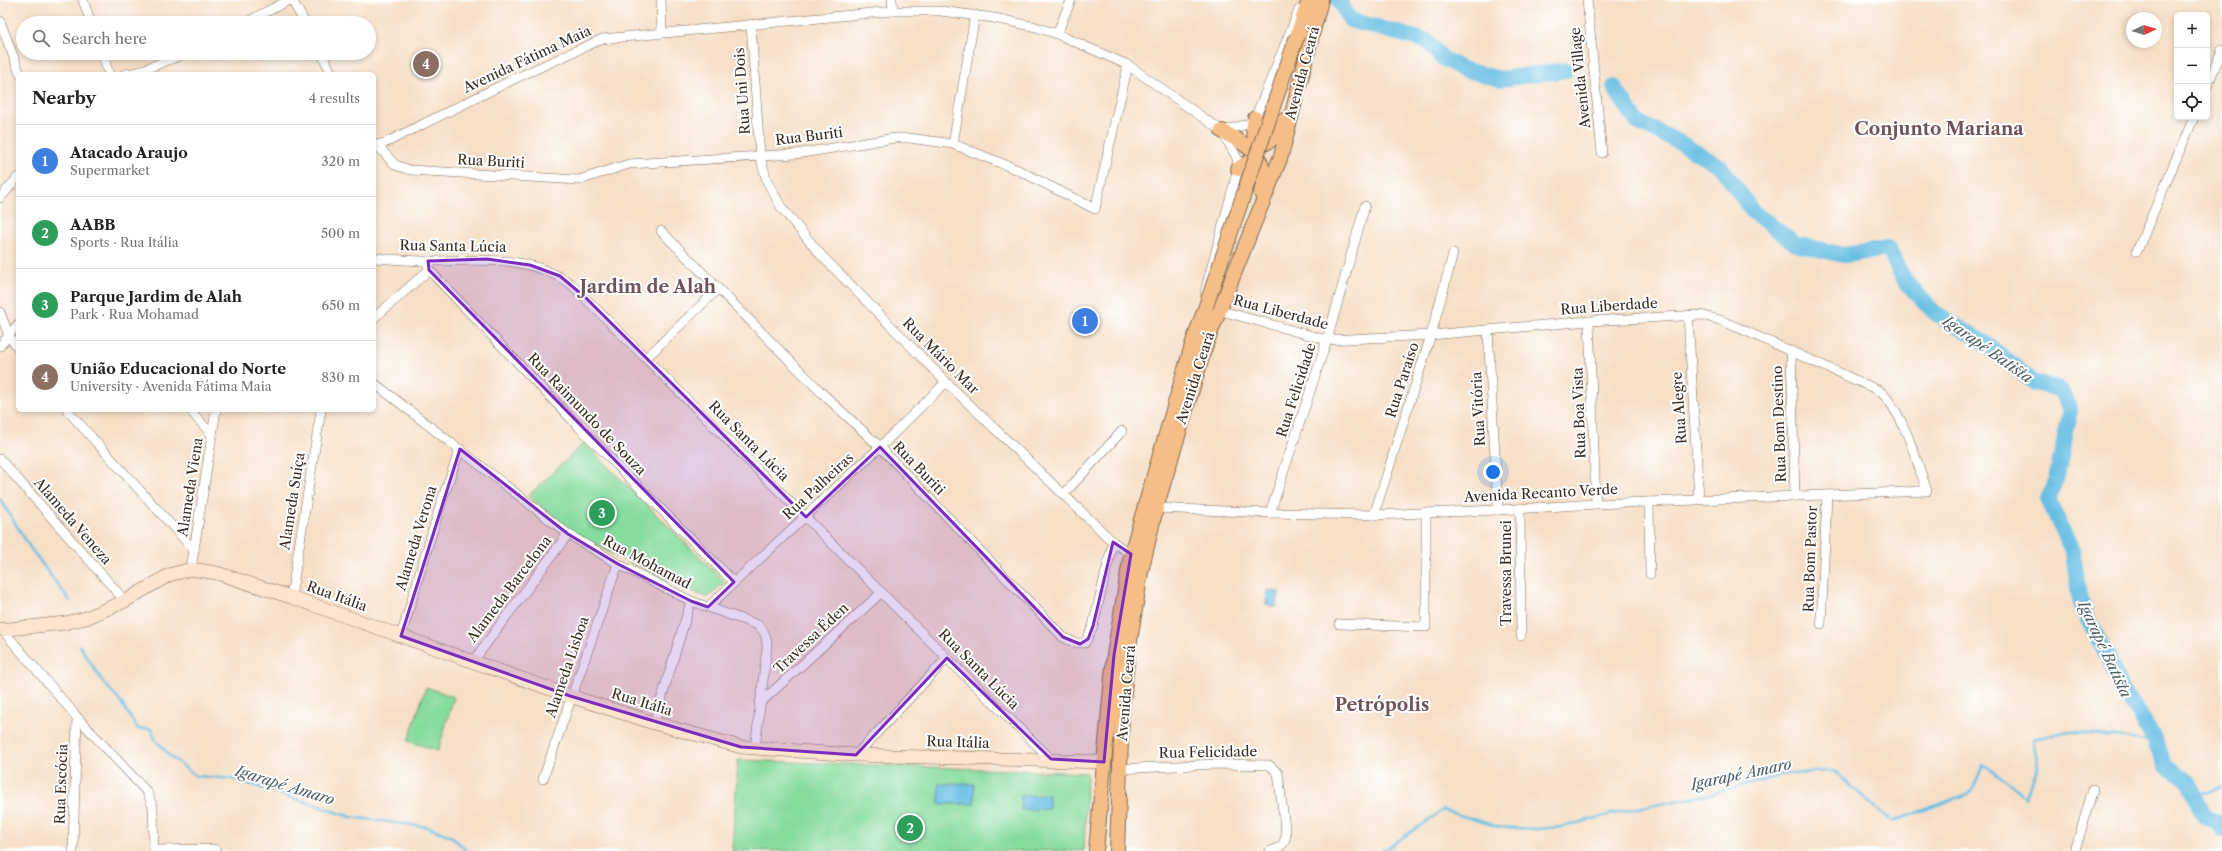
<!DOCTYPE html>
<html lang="en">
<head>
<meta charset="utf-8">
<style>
	:root { --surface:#fff; --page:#f2f2f2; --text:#202124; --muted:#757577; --line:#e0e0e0; --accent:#c8321e }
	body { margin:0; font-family:"Libre Caslon Text",serif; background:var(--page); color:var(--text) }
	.controls { position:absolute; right:12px; top:12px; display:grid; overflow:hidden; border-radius:6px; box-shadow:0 2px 6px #0003 }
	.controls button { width:36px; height:36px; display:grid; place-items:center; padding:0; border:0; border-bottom:1px solid var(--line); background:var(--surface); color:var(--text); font:20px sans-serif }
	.compass { position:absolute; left:2126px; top:12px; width:36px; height:36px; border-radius:50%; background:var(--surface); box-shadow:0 2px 6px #0003; rotate:86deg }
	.you { position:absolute; left:1493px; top:472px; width:14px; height:14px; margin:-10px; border:3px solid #fff; border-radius:50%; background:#1a73e8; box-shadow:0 0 0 6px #1a73e833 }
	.badge { display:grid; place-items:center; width:26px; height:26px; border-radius:50%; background:var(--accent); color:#fff; font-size:13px; font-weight:700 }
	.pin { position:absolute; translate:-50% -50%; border:2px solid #fff; box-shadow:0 1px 4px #0006 }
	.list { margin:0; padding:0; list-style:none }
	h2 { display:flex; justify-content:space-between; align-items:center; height:52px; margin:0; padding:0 16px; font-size:17px }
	h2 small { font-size:13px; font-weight:400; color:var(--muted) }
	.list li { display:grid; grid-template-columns:26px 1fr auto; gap:12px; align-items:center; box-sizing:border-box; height:72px; padding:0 16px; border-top:1px solid var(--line) }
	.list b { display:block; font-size:15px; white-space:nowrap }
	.list p { margin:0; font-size:13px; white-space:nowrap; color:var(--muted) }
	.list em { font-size:13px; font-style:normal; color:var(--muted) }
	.icon { flex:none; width:22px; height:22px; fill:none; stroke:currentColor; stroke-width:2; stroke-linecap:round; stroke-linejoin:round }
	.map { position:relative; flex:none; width:2222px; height:851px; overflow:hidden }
	.search { position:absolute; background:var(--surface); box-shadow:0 2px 6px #0003; left:16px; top:16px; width:360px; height:44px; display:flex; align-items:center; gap:10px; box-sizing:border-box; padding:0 14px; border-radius:22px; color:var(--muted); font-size:15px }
	.panel { position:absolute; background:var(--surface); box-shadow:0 2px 6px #0003; left:16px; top:72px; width:360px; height:340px; border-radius:6px }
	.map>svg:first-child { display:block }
	.green { fill:#86db9e; stroke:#60825e }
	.water { fill:#66bee3; stroke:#507480 }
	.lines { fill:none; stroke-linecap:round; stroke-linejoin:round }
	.stream { stroke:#66bee3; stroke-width:2.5 }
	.river { stroke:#66bee3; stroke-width:16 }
	.street-casing { stroke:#7c6959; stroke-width:10 }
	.secondary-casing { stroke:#7c6959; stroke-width:14 }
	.primary-casing { stroke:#7c6959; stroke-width:16 }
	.street { stroke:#fff; stroke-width:9 }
	.secondary { stroke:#fbe5cf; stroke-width:13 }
	.primary { stroke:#f6be87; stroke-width:14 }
	.primary-bridge-casing { stroke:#7c6959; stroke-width:16; stroke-linecap:butt }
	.primary-bridge { stroke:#f6be87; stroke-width:14 }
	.marked { fill:#7b2cbf; fill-opacity:0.2; stroke:#7b2cbf; stroke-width:3; stroke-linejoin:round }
	.labels { text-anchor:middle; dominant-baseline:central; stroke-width:4; stroke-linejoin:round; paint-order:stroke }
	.street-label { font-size:14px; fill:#3b2a1e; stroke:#fff }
	.water-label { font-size:15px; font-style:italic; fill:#4a5e63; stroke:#fff }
	.district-label { font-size:18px; font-weight:bold; fill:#705359; stroke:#fff }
</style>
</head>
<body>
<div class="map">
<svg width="2222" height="851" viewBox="0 0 2222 851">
	<rect width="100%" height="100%" fill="#fff"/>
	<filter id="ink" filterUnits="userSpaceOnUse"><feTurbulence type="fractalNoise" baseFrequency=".025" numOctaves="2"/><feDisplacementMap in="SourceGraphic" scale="8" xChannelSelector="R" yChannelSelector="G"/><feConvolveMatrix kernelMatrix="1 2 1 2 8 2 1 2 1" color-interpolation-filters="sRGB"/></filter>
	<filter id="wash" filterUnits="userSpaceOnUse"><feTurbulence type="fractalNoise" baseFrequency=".012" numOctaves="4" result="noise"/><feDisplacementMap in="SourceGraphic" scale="16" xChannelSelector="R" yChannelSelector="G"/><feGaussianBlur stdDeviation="0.9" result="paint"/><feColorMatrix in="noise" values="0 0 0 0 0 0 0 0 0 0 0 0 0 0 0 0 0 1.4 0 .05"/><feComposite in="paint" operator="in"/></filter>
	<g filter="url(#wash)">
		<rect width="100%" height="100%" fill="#f6dfc6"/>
		<g class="green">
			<polygon points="584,443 725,582 707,598 614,555 569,529 528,496"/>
			<polygon points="426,687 454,697 438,751 408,741"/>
			<polygon points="738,760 1087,773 1084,851 732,851"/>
		</g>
		<g class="water">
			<polygon points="1267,590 1279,592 1277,607 1266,605"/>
			<rect x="939" y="784" width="35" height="20"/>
			<polygon points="1049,795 1049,809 1021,810 1021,796"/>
		</g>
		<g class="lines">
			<g class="stream">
				<polyline points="0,499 31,549 70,601"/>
				<polyline points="80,646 103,682 118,698 138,729 151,729 155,739 170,756 196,776 234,779 351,817 427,827 451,836 467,851"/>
				<polyline points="2194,794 2210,792 2222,787"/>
				<polyline points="1383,851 1443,810 1499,827 1536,829 1562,827 1628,810 1707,795 1791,773 1834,771 1892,822 1972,792 1983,764 2014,786 2024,798 2038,767 2033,739 2068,731 2155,742"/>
			</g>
			<g class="river">
				<polyline points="1339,0 1350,20 1427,41 1442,58 1462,69 1500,79 1566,70"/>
				<polyline points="1614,87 1637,122 1679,142 1721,167 1753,212 1796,244 1844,255 1888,249 1905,281 1936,314 1988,345 2035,383 2060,390 2070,409 2070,414 2055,484 2048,499 2073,553 2079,596 2086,616 2109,659 2123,693 2138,712 2154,739 2166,766 2189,782 2204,816 2217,822 2222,829"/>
			</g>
		</g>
	</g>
	<g filter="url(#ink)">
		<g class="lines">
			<g class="street-casing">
				<g id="street">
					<polyline points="83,0 91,23"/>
					<polyline points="292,0 305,23"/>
					<polyline points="661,0 662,33"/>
					<polyline points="892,0 893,11"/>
					<polyline points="1587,0 1602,153"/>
					<polyline points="0,21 20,74"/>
					<polyline points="245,23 289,0"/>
					<polyline points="751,24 760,156 767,181 781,207 821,255 946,382 1113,542 1131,554"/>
					<polyline points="1057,34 1071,0"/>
					<polyline points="102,53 109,74"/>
					<polyline points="321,53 332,74"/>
					<polyline points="125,74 138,72 186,53"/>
					<polyline points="2207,86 2222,50"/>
					<polyline points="1222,131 1248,124 1255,118 1299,10"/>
					<polyline points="374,144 377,145 387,142 514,79 602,39 893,11 941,11 994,18 1036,27 1057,34 1128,65 1222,131 1237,158 1238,169 1205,292"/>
					<polyline points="953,144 975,15"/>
					<polyline points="377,145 395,165 410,170 579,180 629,164 796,154 895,138 909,138 953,144 1018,170 1095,209 1128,65"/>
					<polyline points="0,198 18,177"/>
					<polyline points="661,231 822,393 880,447 1063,637 1075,643 1085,643 1093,626 1113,542"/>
					<polyline points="2137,251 2194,117"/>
					<path d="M374,258C392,259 411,261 429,261C480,261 526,253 571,284L947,658L1051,759"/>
					<polyline points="428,261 429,270 579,427 734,582"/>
					<polyline points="0,312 9,336 18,348"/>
					<polyline points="1688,315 1699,499"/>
					<polyline points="374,318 429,270"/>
					<polyline points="1589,321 1596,504"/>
					<polyline points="1488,330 1498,510"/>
					<polyline points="0,346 18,324"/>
					<polyline points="1791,352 1795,496"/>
					<polyline points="646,358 718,289"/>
					<path d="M374,383L568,534L618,564L691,601L758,625C765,632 767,637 767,647L755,749"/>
					<polyline points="67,410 194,550"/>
					<polyline points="190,410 212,435"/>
					<polyline points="0,459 125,601"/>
					<polyline points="1064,494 1122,431"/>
					<polyline points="1649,502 1650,574"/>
					<path d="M1156,508L1270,513L1374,515L1498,510L1596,504L1927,491C1916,460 1904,413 1880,391L1741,329L1720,320L1701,315L1589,321L1431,335L1327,340L1218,310"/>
					<polyline points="1520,509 1521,636"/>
					<polyline points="1270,513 1327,340 1365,206"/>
					<polyline points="1374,515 1431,335 1453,254"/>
					<polyline points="191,569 216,410"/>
					<polyline points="291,597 321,410"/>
					<polyline points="708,607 880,447 946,382"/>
					<polyline points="1339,624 1426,627 1426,512"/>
					<polyline points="1821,624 1827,496"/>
					<polyline points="0,627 77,717 147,792 153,807 154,851"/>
					<polyline points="401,636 441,503 460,449"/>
					<polyline points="474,660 568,534"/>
					<polyline points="759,704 882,592"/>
					<polyline points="654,723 691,601"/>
					<polyline points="856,755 947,658"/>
					<path d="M1120,769L1214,764L1269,765L1278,773L1286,835C1284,846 1280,848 1270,851"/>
					<polyline points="543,779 618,564"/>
					<polyline points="154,850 214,849 216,851"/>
					<polyline points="73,851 77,717"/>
					<polyline points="2075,851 2093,789"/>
				</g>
			</g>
			<g class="secondary-casing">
				<polyline id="secondary" points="0,630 65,623 86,618 125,601 169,575 191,569 217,573 291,597 570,696 654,723 741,747 856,755 1104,762"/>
			</g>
			<g class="primary-casing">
				<g id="primary">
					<polyline points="1297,36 1309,0"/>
					<path d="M1255,118L1253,130L1255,139L1266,143C1276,138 1280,130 1284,120"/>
					<path d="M1222,131C1251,148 1270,156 1261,193"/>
					<polyline points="1238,169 1247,163 1263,170"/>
					<polyline points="1096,851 1114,655 1131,554 1193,342 1206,306"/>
					<polyline points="1117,851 1122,711 1128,653 1141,572 1156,508 1206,344 1281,156 1321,0"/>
				</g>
			</g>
			<use href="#street" class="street"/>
			<use href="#secondary" class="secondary"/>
			<use href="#primary" class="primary"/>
			<g class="primary-bridge-casing">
				<polyline id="primary-bridge" points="1206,306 1297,36"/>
			</g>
			<use href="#primary-bridge" class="primary-bridge"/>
		</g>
	</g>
	<path class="marked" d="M487,259L530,265L560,276L586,298L806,517L880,447L1063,637L1080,644L1088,639L1093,626L1113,542L1131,554L1114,655L1104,762L1051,759L947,658L856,755L741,747L570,696L401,636L460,449L568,534L618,564L691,601L708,607L734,582L429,270L428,261Z"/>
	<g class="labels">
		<g class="street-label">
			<text transform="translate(527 59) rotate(-25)">Avenida Fátima Maia</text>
			<text transform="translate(1302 73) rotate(-75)">Avenida Ceará</text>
			<text transform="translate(1580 78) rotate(-96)">Avenida Village</text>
			<text transform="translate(742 91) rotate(-94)">Rua Uni Dois</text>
			<text transform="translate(809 136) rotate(-7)">Rua Buriti</text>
			<text transform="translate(491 161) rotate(3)">Rua Buriti</text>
			<text transform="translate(453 246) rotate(1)">Rua Santa Lúcia</text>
			<text transform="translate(1609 306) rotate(-4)">Rua Liberdade</text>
			<text transform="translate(1281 312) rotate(15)">Rua Liberdade</text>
			<text transform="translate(941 356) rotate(45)">Rua Mário Mar</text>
			<text transform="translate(1195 378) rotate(-72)">Avenida Ceará</text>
			<text transform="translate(1402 380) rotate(-72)">Rua Paraíso</text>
			<text transform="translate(1296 390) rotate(-72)">Rua Felicidade</text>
			<text transform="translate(1679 408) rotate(-94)">Rua Alegre</text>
			<text transform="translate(1478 409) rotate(-93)">Rua Vitória</text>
			<text transform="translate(1579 413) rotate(-92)">Rua Boa Vista</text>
			<text transform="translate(587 414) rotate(46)">Rua Raimundo de Souza</text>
			<text transform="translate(1779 424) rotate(-92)">Rua Bom Destino</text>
			<text transform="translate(749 441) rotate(45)">Rua Santa Lúcia</text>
			<text transform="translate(919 468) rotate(46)">Rua Buriti</text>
			<text transform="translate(818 486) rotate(-43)">Rua Palheiras</text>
			<text transform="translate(190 487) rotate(-81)">Alameda Viena</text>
			<text transform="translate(1541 493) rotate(-3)">Avenida Recanto Verde</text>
			<text transform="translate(292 501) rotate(-81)">Alameda Suíça</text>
			<text transform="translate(73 521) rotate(49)">Alameda Veneza</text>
			<text transform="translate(416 538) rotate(-73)">Alameda Verona</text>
			<text transform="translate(1810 559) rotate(-88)">Rua Bom Pastor</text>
			<text transform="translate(647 562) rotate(28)">Rua Mohamad</text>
			<text transform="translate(1506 573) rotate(-90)">Travessa Brunei</text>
			<text transform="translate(509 589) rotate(-53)">Alameda Barcelona</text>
			<text transform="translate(337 596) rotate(20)">Rua Itália</text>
			<text transform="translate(811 638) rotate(-43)">Travessa Éden</text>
			<text transform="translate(567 667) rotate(-71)">Alameda Lisboa</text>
			<text transform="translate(979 669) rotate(45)">Rua Santa Lúcia</text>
			<text transform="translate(1126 693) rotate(-85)">Avenida Ceará</text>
			<text transform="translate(642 702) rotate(17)">Rua Itália</text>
			<text transform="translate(958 742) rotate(2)">Rua Itália</text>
			<text transform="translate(1208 752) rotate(-1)">Rua Felicidade</text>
			<text transform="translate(61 784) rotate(-88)">Rua Escócia</text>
		</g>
		<g class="water-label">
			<text transform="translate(1988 349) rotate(35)">Igarapé Batista</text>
			<text transform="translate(2105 649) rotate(65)">Igarapé Batista</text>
			<text transform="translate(1741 774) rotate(-12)">Igarapé Amaro</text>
			<text transform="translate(285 785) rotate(17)">Igarapé Amaro</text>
		</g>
		<g class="district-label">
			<text x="1939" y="129">Conjunto Mariana</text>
			<text x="648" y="287">Jardim de Alah</text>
			<text x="1382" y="705">Petrópolis</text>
		</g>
	</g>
</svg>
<div class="controls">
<button>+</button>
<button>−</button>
<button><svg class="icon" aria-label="locate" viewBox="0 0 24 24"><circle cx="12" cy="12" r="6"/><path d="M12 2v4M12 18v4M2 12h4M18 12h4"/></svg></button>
</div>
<svg class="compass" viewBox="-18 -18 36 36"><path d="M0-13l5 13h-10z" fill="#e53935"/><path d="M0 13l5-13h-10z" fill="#757577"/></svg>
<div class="you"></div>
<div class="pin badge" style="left:1085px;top:321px;background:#3f7fe0">1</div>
<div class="pin badge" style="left:910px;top:828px;background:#2e9e5b">2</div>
<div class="pin badge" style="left:602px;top:513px;background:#2e9e5b">3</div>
<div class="pin badge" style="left:426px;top:64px;background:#8d6e63">4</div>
<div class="search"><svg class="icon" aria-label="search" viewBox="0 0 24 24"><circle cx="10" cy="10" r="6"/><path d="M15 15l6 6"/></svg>Search here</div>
<section class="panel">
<h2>Nearby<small>4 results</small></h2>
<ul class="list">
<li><span class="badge" style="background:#3f7fe0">1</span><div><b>Atacado Araujo</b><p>Supermarket</p></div><em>320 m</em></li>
<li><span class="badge" style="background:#2e9e5b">2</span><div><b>AABB</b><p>Sports · Rua Itália</p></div><em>500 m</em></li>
<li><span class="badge" style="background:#2e9e5b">3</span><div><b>Parque Jardim de Alah</b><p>Park · Rua Mohamad</p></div><em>650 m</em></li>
<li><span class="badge" style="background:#8d6e63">4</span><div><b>União Educacional do Norte</b><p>University · Avenida Fátima Maia</p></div><em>830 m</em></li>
</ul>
</section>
</div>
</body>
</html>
